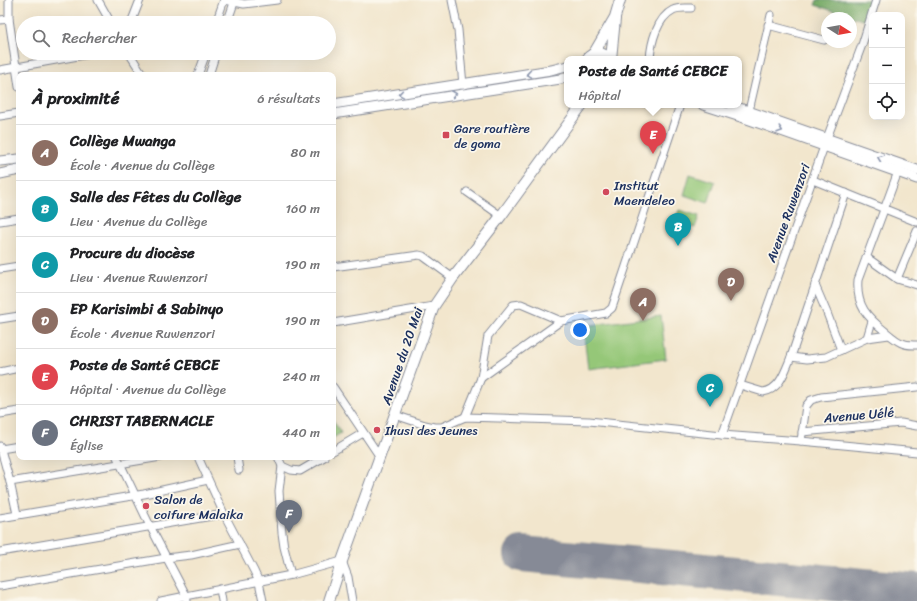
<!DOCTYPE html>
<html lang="fr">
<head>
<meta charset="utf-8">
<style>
	:root { --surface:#fff; --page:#f2f2f2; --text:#202124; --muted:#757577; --line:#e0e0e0; --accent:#d1495b }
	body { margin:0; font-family:Sriracha,sans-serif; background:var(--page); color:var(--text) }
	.controls { position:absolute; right:12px; top:12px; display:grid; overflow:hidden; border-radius:8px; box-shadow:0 4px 16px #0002 }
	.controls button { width:36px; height:36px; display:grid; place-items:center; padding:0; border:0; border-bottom:1px solid var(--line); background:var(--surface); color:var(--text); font:20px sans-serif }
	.compass { position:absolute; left:821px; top:12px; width:36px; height:36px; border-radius:50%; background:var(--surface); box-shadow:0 4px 16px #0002; rotate:101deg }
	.you { position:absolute; left:580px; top:330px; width:14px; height:14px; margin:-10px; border:3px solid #fff; border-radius:50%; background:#1a73e8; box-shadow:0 0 0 6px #1a73e833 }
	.badge { display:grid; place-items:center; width:26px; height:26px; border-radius:50%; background:var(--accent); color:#fff; font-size:13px; font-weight:700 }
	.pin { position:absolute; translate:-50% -33px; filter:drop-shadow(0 1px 2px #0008) }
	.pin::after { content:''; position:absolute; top:21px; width:14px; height:12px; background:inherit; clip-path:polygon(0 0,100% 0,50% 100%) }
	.popup { position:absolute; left:564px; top:56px; width:178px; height:52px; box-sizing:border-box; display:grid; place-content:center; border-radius:8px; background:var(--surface); filter:drop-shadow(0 1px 3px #0005); font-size:13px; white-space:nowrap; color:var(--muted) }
	.popup b { font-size:15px; color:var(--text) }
	.popup::after { content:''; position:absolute; left:50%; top:100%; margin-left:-8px; border:8px solid transparent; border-top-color:var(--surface) }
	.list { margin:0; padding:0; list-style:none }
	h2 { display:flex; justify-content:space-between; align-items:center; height:52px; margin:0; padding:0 16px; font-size:17px }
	h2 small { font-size:13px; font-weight:400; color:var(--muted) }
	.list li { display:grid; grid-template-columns:26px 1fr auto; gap:12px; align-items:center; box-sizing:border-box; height:56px; padding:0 16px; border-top:1px solid var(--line) }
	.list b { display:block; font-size:15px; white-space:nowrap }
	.list p { margin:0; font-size:13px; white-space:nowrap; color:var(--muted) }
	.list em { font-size:13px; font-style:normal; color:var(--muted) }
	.icon { flex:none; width:22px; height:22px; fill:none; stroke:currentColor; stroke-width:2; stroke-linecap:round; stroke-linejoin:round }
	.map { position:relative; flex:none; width:917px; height:601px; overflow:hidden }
	.search { position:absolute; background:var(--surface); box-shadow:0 4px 16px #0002; left:16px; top:16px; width:320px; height:44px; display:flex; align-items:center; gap:10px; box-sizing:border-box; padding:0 14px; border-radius:22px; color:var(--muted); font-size:15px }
	.panel { position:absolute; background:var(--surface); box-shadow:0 4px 16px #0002; left:16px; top:72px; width:320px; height:388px; border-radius:8px }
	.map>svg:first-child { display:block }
	.green { fill:#95c778; stroke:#587b6b }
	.forest { fill:#78ac68; stroke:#4a6e63 }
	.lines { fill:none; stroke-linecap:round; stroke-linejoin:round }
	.runway { stroke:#868a96; stroke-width:36 }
	.minor-casing { stroke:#868a96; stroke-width:9 }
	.major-casing { stroke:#868a96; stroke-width:11 }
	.highway-casing { stroke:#868a96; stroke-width:12 }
	.minor { stroke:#fff; stroke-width:7 }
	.major { stroke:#fff; stroke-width:9 }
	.highway { stroke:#fff; stroke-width:10 }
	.oneway { stroke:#8d97ae }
	.poi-dot { fill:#d1495b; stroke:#fbf7ec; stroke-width:1.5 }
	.labels { text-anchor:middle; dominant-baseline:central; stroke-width:3.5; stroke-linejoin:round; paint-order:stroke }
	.poi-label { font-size:13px; fill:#1b2f5e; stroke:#fbf7ec; text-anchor:start }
	.street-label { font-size:13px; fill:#1b2f5e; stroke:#fbf7ec }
</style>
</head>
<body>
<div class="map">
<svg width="917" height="601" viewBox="0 0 917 601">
	<rect width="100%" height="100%" fill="#fbf7ec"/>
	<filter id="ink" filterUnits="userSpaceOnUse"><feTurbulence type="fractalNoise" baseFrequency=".025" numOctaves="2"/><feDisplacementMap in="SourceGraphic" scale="8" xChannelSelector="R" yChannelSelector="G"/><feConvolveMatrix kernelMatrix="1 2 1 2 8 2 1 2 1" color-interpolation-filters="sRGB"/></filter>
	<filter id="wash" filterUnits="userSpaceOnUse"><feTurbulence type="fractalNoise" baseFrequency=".012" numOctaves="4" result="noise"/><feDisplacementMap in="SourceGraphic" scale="16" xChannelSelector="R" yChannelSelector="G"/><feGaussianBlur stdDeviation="0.9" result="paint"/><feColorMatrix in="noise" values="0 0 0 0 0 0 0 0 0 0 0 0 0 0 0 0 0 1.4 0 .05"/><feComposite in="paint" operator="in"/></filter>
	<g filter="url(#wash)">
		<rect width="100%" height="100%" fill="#f2e6cd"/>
		<g class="green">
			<polygon points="690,174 715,182 708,203 684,195"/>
			<polygon points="679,210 699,216 695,228 675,221"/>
			<polygon points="661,316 666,359 588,369 583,326"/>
			<polygon points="333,420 341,433 333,438"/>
		</g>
		<polygon class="forest" points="817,0 871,0 865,21 815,5"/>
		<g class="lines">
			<polyline class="runway" points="522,554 917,591"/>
		</g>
	</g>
	<g filter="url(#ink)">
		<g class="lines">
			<g class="minor-casing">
				<g id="minor">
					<polyline points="9,0 9,19 19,87"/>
					<polyline points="98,0 111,23"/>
					<polyline points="225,0 244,4 277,0"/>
					<polyline points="452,0 458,30 463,85"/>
					<polyline points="0,20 9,19"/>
					<polyline points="131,23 140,0"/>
					<polyline points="216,23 224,0"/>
					<polyline points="227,23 235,0"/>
					<polyline points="768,25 824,40"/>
					<polyline points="129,53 143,75"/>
					<path d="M650,59C651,43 657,18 673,10C678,7 685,8 691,8"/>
					<polyline points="0,70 95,53"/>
					<polyline points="198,75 206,53"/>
					<polyline points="209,75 216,53"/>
					<polyline points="748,115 771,15"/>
					<polyline points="0,116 19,113"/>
					<path d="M899,169L858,280C856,306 867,317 886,332C897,341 902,346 917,345"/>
					<polyline points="813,180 917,222"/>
					<polyline points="467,192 501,216"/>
					<polyline points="0,221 19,218"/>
					<polyline points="866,257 897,279 917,285"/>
					<polyline points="333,267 419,255 423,256 453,278"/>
					<polyline points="0,269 19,266"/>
					<polyline points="897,279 917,231"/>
					<polyline points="815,285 827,313 841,350"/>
					<polyline points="0,319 19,316"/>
					<polyline points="333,323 434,306"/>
					<polyline points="867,338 872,321"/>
					<polyline points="791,357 807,359 826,357 867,338 889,335"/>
					<polyline points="0,372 19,368"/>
					<polyline points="481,378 561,321 606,313 612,308 680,105"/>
					<path d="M740,385L763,392C780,390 785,371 791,357L846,193"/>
					<polyline points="333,387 380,457"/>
					<polyline points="0,414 19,411"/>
					<polyline points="395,415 425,425 434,427 442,427 465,417 589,421 722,435 801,441 917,452"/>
					<polyline points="465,417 481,378 488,336 513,305 521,304 561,321"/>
					<polyline points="802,432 901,423 917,426"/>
					<polyline points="722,435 827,138 862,45 876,0"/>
					<polyline points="801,441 806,406 811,400 821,397 917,387"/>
					<polyline points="0,446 10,482 17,514"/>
					<polyline points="1,449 19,446"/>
					<polyline points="333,451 363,433"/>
					<polyline points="117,457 150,526 186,595 187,601"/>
					<polyline points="198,457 224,514 254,571 259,582 263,601"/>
					<polyline points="237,457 239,470"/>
					<polyline points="278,457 282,466 291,470 300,471 324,457"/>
					<polyline points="282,466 279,491 282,533 284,547 291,575"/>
					<polyline points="10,482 161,457"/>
					<polyline points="0,518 144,494 208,480"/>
					<polyline points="0,552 224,514"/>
					<polyline points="0,586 166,558 191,555 240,544"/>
					<polyline points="220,589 222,601"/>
					<polyline points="161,601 291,575 342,561 348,577 352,601"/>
				</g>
			</g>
			<g class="major-casing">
				<g id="major">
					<polyline points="333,104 551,70 567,66"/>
					<polyline points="703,105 747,119 917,179"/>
					<polyline points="731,105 917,170"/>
					<polyline points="333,114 567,78"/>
					<polyline points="0,161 19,159"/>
					<polyline points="0,174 19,170"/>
				</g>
			</g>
			<g class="highway-casing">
				<g id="highway">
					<polyline points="594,53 615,17 620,0"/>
					<path d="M587,59C593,51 603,51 609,59"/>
					<polyline points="611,59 615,19"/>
					<polyline points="329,601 342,561 434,306 453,278 501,216 582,105"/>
				</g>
			</g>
			<use href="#minor" class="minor"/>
			<use href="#major" class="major"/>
			<use href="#highway" class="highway"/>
		</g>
		<defs><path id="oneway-chevron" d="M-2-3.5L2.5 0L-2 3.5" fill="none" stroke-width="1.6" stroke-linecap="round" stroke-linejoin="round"/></defs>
		<g class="oneway">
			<use href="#oneway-chevron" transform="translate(529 74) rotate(171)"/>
			<use href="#oneway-chevron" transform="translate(401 94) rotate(171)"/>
			<use href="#oneway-chevron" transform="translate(454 94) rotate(-8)"/>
			<use href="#oneway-chevron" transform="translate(780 130) rotate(19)"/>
			<use href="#oneway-chevron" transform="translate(880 158) rotate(-159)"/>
		</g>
	</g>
	<g class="poi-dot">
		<rect x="442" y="131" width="8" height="8" rx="2"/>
		<circle cx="606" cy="192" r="4"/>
		<circle cx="377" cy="430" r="4"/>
		<circle cx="146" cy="506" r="4"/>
	</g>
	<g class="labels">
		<g class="poi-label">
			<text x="454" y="128">Gare routière<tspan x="454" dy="15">de goma</tspan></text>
			<text x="614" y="185">Institut<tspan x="614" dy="15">Maendeleo</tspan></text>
			<text x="385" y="430">Ihusi des Jeunes</text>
			<text x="154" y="499">Salon de<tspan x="154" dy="15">coifure Malaika</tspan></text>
		</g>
		<g class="street-label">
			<text transform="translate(788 213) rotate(-70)">Avenue Ruwenzori</text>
			<text transform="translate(402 356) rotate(-71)">Avenue du 20 Mai</text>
			<text transform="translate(859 415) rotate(-5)">Avenue Uélé</text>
		</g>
	</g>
</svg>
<div class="controls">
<button>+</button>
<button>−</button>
<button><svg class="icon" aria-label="locate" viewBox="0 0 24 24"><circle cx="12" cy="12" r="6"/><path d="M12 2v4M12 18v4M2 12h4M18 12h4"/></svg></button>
</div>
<svg class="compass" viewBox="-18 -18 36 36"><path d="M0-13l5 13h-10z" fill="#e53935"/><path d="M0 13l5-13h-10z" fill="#757577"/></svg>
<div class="you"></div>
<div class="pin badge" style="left:643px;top:321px;background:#8d6e63">A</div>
<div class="pin badge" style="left:678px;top:246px;background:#0f9aa8">B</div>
<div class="pin badge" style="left:710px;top:407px;background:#0f9aa8">C</div>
<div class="pin badge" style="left:731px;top:301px;background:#8d6e63">D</div>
<div class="pin badge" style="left:653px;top:154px;background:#e0444e">E</div>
<div class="popup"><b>Poste de Santé CEBCE</b>Hôpital</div>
<div class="pin badge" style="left:289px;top:533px;background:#6b7280">F</div>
<div class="search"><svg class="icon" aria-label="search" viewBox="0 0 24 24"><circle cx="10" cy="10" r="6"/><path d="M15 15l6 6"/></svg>Rechercher</div>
<section class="panel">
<h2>À proximité<small>6 résultats</small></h2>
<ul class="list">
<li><span class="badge" style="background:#8d6e63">A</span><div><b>Collège Mwanga</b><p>École · Avenue du Collège</p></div><em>80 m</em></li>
<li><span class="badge" style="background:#0f9aa8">B</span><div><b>Salle des Fêtes du Collège</b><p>Lieu · Avenue du Collège</p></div><em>160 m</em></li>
<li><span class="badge" style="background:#0f9aa8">C</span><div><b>Procure du diocèse</b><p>Lieu · Avenue Ruwenzori</p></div><em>190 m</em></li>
<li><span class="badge" style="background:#8d6e63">D</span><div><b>EP Karisimbi &amp; Sabinyo</b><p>École · Avenue Ruwenzori</p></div><em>190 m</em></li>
<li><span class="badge" style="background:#e0444e">E</span><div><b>Poste de Santé CEBCE</b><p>Hôpital · Avenue du Collège</p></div><em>240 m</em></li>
<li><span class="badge" style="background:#6b7280">F</span><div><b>CHRIST TABERNACLE</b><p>Église</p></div><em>440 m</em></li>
</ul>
</section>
</div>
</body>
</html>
